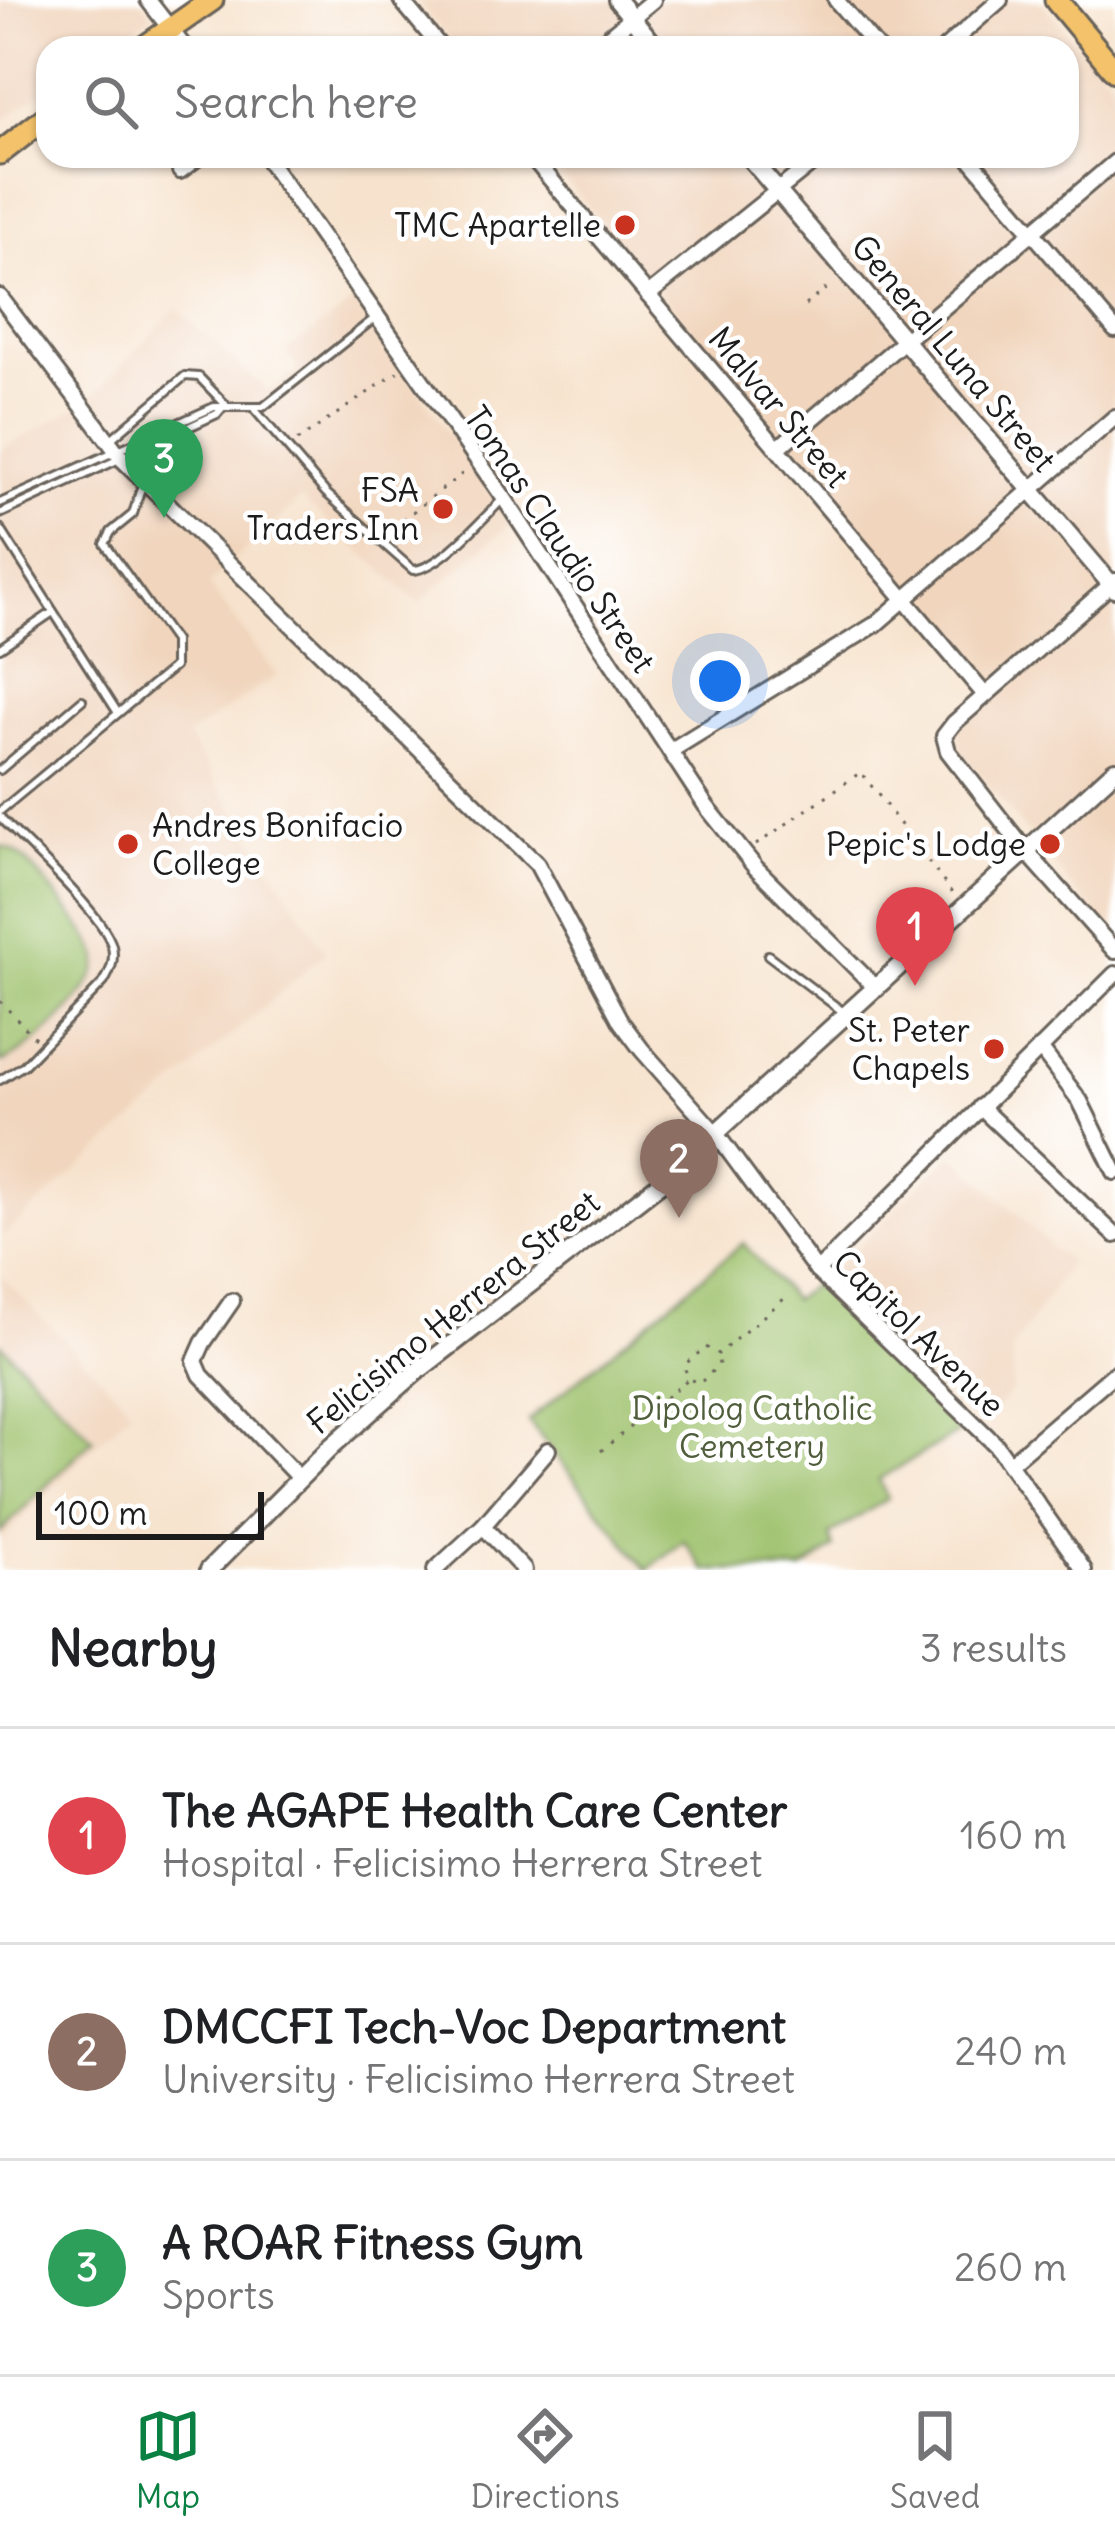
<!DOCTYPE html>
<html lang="en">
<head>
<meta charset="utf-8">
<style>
	:root { --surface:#fff; --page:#f2f2f2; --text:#202124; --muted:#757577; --line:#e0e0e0; --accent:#0b8043 }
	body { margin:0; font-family:Delius,sans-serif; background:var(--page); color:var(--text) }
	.scale { position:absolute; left:36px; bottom:30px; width:228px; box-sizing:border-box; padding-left:12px; border:6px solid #1c1c1c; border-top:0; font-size:33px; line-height:42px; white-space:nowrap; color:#1c1c1c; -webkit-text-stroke:9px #fff; paint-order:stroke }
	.you { position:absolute; left:720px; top:681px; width:42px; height:42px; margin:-30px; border:9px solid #fff; border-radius:50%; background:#1a73e8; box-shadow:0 0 0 18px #1a73e833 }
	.badge { display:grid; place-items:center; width:78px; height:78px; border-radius:50%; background:var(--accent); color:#fff; font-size:39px; font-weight:700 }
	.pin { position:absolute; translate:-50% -99px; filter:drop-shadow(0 3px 6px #0008) }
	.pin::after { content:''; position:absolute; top:63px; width:42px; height:36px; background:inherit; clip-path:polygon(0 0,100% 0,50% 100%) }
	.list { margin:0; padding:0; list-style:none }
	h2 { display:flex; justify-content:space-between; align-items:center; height:156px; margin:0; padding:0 48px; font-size:51px }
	h2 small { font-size:39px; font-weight:400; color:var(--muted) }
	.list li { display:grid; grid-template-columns:78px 1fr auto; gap:36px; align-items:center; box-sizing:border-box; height:216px; padding:0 48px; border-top:3px solid var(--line) }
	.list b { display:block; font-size:45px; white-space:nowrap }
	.list p { margin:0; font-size:39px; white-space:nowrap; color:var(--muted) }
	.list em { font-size:39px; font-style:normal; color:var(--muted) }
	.icon { flex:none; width:66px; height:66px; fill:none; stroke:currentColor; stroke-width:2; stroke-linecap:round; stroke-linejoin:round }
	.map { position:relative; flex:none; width:1115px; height:1570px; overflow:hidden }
	.search { position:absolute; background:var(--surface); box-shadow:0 3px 9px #0004; left:36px; right:36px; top:36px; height:132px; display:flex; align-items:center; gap:30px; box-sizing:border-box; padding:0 42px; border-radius:36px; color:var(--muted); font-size:45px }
	.sheet { height:804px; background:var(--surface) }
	nav { display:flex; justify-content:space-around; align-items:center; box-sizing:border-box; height:168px; border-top:3px solid var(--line); background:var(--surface); font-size:33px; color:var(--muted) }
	nav a { display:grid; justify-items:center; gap:6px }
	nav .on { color:var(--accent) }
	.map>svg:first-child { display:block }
	.built { fill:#f1d5bd }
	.green { fill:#9ec16c; stroke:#5d6e44; stroke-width:3 }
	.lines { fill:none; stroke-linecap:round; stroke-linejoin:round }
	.service-casing { stroke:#69625a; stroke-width:12 }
	.minor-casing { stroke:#69625a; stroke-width:20 }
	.tertiary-casing { stroke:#69625a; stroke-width:22 }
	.primary-casing { stroke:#69625a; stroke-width:27 }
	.path { stroke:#69625a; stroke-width:3; stroke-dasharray:3 9; stroke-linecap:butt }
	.service { stroke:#fff; stroke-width:6 }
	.minor { stroke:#fff; stroke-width:14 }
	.tertiary { stroke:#fff; stroke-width:16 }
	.primary { stroke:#f3c26a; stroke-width:21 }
	.poi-dot { fill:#c8321e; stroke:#fff; stroke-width:4.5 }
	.labels { text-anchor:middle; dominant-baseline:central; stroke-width:9; stroke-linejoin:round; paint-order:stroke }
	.poi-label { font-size:33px; fill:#1c1c1c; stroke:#fff; text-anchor:end }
	.street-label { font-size:33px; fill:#1c1c1c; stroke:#fff }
	.park-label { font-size:33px; fill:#505e3c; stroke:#fff }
</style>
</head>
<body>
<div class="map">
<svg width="1115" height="1570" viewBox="0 0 1115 1570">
	<rect width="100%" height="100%" fill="#fff"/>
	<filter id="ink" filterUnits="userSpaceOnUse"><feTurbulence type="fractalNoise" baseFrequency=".00833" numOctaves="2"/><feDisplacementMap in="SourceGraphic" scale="24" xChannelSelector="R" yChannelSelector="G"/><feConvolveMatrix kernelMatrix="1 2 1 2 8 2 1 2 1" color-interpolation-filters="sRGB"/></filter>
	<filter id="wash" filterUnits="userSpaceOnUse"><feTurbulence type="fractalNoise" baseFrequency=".004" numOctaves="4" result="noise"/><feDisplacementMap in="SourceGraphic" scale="48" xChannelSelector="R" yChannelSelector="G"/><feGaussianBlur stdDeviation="2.7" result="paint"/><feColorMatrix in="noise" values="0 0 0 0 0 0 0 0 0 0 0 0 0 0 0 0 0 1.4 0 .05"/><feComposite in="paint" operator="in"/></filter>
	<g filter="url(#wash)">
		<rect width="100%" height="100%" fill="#f7e3cd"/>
		<g class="built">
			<polygon points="0,0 140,0 153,15 106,48 48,48 48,88 0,122"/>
			<polygon points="416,0 1038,0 1115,84 1115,938 959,750 958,726 998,692 545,156 1067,156 1067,48 456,48"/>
			<polygon points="355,302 512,523 419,603 301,498 209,584 277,676 187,736 326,952 0,1238 0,450 88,401 176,308 268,391 298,370 285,351"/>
			<polygon points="952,1153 1070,1263 1012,1349 1013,1389 993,1412 831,1272"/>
			<polygon points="0,1275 132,1409 0,1541"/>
		</g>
		<g class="green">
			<path d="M0,846C4,847 14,850 17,853C32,863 95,940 98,957C102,987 27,1055 0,1063Z"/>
			<polygon points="743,1243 793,1300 816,1282 963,1430 879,1479 887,1499 830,1535 834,1548 802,1570 705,1570 684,1541 647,1570 528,1421"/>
			<polygon points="0,1343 93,1439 0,1532"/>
		</g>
	</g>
	<g filter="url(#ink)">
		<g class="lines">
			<g class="service-casing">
				<g id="service">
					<path d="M255,410L326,493L413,570C440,569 483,518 503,499"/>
					<polyline points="111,439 185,376 199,377 225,404"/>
					<polyline points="0,503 214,407 263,407 375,318"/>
					<polyline points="0,514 217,414 223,407"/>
					<polyline points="0,528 118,713"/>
					<polyline points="0,648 53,612"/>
					<polyline points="0,770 82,700"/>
					<polyline points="0,811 174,667 174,641 105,544 111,532 133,514 143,482"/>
					<path d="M0,817C26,844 104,915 112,946C115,960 111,970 104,982L24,1065L0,1080"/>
					<polyline points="768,955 842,1011"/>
				</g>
			</g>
			<g class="minor-casing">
				<g id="minor">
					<polyline points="148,0 185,48"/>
					<polyline points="401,0 441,48"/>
					<polyline points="836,0 877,48"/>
					<polyline points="595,48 653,0"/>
					<polyline points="945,48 1000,0"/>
					<polyline points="265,156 504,498 706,806 755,867 877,989"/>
					<polyline points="531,156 985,695"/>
					<polyline points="968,156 1115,330"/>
					<polyline points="180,171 200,156"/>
					<polyline points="648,295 821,156"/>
					<polyline points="0,297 123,460 537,864 621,1022 642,1050 717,1135 817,1271 996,1445 1084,1570"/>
					<polyline points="778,448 1115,162"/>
					<polyline points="1115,581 954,723 944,736 948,751 1025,850 1115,951"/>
					<polyline points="670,751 876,624 1115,417"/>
					<polyline points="1040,1048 1080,1101 1115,1172"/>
					<polyline points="980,1107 1115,1235"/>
					<polyline points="817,1271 1115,974"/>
					<polyline points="232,1301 203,1343 195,1361 201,1375 299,1478"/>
					<polyline points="1010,1463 1115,1373"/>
					<polyline points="483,1526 524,1570"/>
					<polyline points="435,1570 483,1526 548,1450"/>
				</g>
			</g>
			<g class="tertiary-casing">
				<g id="tertiary">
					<polyline points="617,0 657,48"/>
					<polyline points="748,156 1115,589"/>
					<polyline points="209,1570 332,1446 415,1373 662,1182 1115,770"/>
				</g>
			</g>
			<g class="primary-casing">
				<g id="primary">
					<polyline points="1056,0 1115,71"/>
					<polyline points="143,48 212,0"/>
					<polyline points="0,153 48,116"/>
				</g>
			</g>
			<g class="path">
				<polyline points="805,305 832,284"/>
				<polyline points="297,441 398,372"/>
				<polyline points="384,534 467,470"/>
				<polyline points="756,845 861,772 955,897"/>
				<polyline points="0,1001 36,1039"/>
				<polyline points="691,1380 700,1383 719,1365 718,1356"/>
				<polyline points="601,1451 688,1379 684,1365 706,1347 718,1354 790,1294"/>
			</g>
			<use href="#service" class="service"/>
			<use href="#minor" class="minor"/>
			<use href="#tertiary" class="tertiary"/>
			<use href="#primary" class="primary"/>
		</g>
	</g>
	<g class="poi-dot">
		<circle cx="625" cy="225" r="12"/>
		<circle cx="443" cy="509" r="12"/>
		<circle cx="128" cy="844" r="12"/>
		<circle cx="1050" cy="844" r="12"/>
		<circle cx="994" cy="1049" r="12"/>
	</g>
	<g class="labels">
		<g class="poi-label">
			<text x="601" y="225">TMC Apartelle</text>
			<text x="419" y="490">FSA<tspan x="419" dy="38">Traders Inn</tspan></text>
			<text x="152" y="825" text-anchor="start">Andres Bonifacio<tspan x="152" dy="38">College</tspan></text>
			<text x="1026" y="844">Pepic's Lodge</text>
			<text x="970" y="1030">St. Peter<tspan x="970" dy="38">Chapels</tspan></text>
		</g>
		<g class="street-label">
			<text transform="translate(954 353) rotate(50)">General Luna Street</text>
			<text transform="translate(779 407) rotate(50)">Malvar Street</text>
			<text transform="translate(560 539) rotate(56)">Tomas Claudio Street</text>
			<text transform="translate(453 1312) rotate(-39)">Felicisimo Herrera Street</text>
			<text transform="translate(919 1333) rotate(44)">Capitol Avenue</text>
		</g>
		<g class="park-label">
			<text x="752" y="1408">Dipolog Catholic<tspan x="752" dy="38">Cemetery</tspan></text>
		</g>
	</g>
</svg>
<div class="scale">100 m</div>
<div class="you"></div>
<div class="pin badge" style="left:915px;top:986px;background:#e0444e">1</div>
<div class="pin badge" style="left:679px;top:1218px;background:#8d6e63">2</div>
<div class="pin badge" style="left:164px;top:518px;background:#2e9e5b">3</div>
<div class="search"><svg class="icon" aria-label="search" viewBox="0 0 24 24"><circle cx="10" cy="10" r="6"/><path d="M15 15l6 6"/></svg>Search here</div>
</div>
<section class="sheet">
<h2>Nearby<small>3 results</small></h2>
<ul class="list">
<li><span class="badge" style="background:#e0444e">1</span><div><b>The AGAPE Health Care Center</b><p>Hospital · Felicisimo Herrera Street</p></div><em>160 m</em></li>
<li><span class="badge" style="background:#8d6e63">2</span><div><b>DMCCFI Tech-Voc Department</b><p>University · Felicisimo Herrera Street</p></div><em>240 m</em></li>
<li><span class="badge" style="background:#2e9e5b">3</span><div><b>A ROAR Fitness Gym</b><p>Sports</p></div><em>260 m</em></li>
</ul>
</section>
<nav>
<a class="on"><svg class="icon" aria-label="map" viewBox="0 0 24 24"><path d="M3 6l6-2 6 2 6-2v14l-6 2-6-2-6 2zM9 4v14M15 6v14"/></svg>Map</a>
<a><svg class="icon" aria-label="directions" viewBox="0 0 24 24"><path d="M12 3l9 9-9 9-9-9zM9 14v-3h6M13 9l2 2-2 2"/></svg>Directions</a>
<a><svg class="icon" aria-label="saved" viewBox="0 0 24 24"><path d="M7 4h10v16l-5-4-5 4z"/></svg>Saved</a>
</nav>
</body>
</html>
